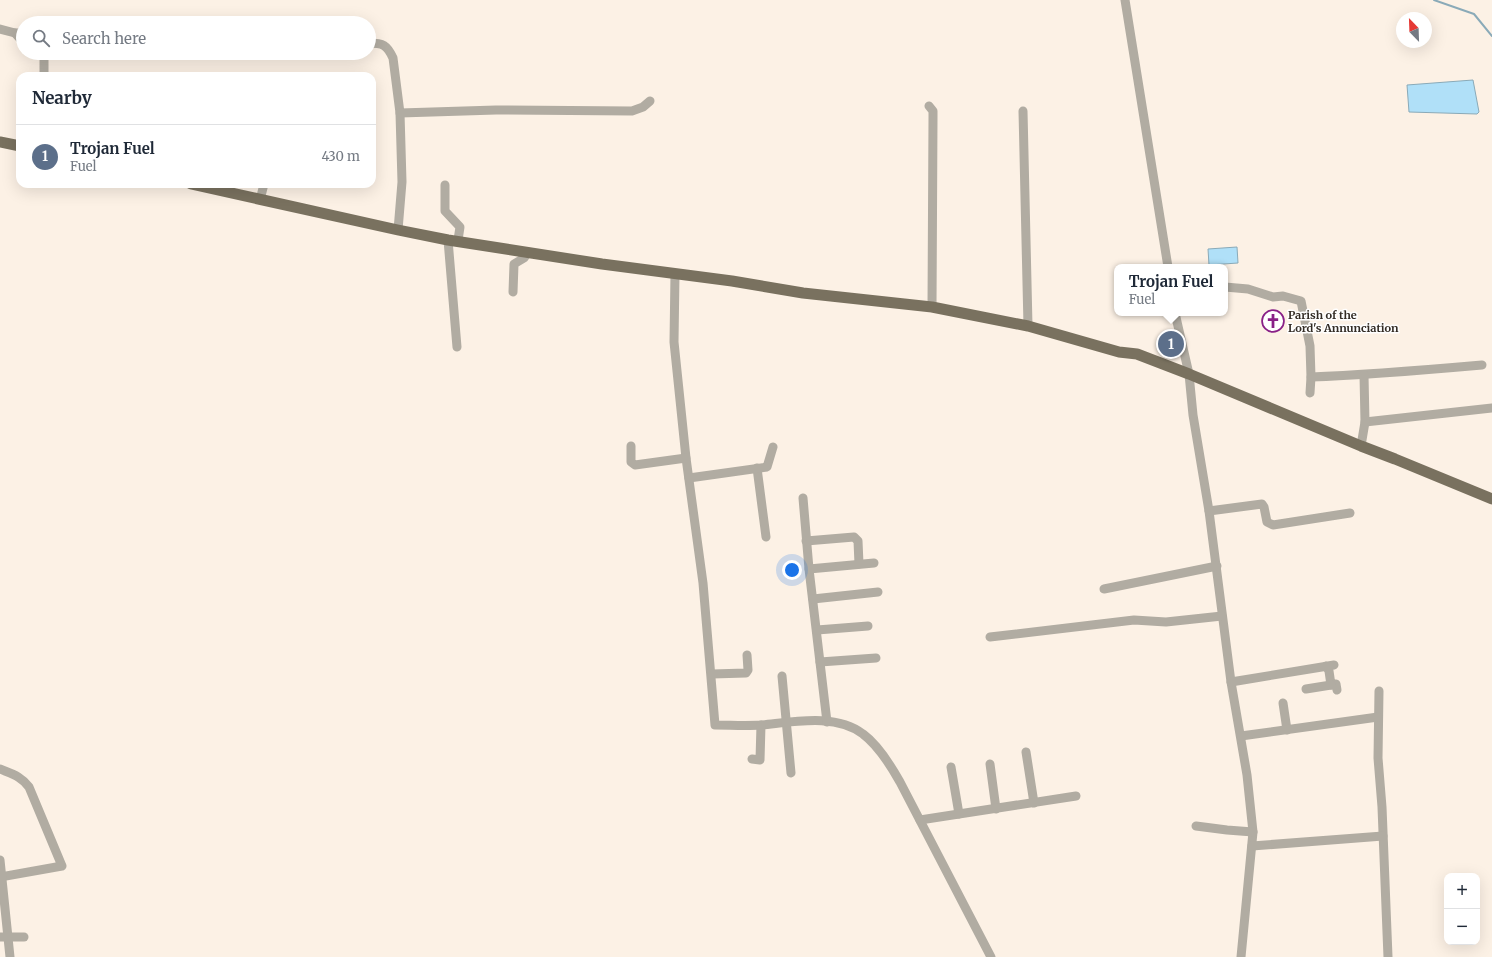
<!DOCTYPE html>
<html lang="en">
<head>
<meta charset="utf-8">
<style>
	:root { --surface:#fff; --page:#f2f2f3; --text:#1f2937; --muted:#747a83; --line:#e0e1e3; --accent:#0f766e }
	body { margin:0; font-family:Merriweather,serif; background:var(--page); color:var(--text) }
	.controls { position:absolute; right:12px; bottom:12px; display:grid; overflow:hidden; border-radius:8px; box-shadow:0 4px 16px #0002 }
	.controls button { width:36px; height:36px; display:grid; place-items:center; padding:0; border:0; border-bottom:1px solid var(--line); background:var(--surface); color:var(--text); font:20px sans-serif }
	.compass { position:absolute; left:1396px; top:12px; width:36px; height:36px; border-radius:50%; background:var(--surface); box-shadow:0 4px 16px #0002; rotate:337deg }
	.you { position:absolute; left:792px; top:570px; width:14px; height:14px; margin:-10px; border:3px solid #fff; border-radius:50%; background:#1a73e8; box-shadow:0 0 0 6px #1a73e833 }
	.badge { display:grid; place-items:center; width:26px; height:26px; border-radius:50%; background:var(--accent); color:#fff; font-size:13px; font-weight:700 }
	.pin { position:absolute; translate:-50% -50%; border:2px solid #fff; box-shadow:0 1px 4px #0006 }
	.popup { position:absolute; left:1114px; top:264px; width:114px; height:52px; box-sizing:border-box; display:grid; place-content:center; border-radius:8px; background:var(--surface); filter:drop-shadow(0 1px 3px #0005); font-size:13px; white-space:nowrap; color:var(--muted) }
	.popup b { font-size:15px; color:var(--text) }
	.popup::after { content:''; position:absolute; left:50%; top:100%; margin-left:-8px; border:8px solid transparent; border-top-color:var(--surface) }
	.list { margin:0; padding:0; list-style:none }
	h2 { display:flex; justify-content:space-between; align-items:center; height:52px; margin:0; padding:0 16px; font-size:17px }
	h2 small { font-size:13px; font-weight:400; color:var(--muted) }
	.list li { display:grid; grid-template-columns:26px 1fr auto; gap:12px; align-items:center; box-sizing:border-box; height:64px; padding:0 16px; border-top:1px solid var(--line) }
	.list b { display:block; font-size:15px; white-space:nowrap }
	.list p { margin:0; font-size:13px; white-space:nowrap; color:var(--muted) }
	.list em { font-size:13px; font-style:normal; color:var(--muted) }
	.icon { flex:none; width:22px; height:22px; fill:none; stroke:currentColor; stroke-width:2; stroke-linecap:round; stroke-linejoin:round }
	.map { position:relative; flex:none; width:1492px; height:957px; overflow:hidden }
	.search { position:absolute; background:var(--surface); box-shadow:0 4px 16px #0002; left:16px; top:16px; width:360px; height:44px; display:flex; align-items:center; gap:10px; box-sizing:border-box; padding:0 14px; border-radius:22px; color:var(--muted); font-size:15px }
	.panel { position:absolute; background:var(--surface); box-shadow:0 4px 16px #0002; left:16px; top:72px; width:360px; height:116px; border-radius:12px }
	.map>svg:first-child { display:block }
	.water { fill:#b0e0f8; stroke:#8aaab8 }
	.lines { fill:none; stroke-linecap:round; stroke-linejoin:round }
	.stream { stroke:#8aaab8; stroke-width:2 }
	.minor { stroke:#b1aca2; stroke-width:9 }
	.major { stroke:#79715f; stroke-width:11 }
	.labels { text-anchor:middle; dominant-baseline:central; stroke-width:3; stroke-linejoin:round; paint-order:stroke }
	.poi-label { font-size:11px; font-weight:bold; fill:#322b24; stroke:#fff; text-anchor:start }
</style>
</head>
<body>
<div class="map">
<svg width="1492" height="957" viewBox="0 0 1492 957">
	<rect width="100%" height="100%" fill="#fcf1e5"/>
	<g class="water">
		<polygon points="1473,80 1479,112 1477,114 1409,112 1407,85"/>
		<polygon points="1237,247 1238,263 1209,265 1208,249"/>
	</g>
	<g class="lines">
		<polyline class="stream" points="1434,0 1474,14 1492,36"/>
		<g class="minor">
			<polyline points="1125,0 1168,267"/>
			<polyline points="0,29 15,33 23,33"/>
			<polyline points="15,33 23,42"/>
			<path d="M369,43C383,43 387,45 393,58L400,113L402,182L398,230"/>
			<polyline points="44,53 44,76"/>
			<polyline points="929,106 933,111 933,117 932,307"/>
			<polyline points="1023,111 1028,326"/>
			<polyline points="400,113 496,110 632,111 643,107 650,101"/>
			<polyline points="445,185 445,211 460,227 458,240"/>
			<polyline points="260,200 264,184"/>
			<polyline points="448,240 457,347"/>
			<path d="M675,274L674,342L686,458L703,583L715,725C730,725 746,726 761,725C793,722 836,713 863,734C878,745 891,766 900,782L991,957"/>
			<polyline points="1225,287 1248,289 1273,297 1283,296 1301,301 1310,346 1311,377 1310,393"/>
			<polyline points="513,292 514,264 524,258 528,252"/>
			<polyline points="1175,313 1189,374 1193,415 1209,511 1231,682 1247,775 1253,832 1241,957"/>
			<path d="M1311,377C1368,375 1425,370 1482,365"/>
			<polyline points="1365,422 1492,408"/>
			<polyline points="631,446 631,462 635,465 686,458"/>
			<polyline points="1361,446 1365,422 1364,375"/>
			<polyline points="757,468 766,537"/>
			<polyline points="689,478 767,467 773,447"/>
			<polyline points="803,498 809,569 827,722"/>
			<polyline points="1209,511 1262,504 1264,507 1267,522 1273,525 1350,513"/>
			<polyline points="806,541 854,537 858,541 859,564"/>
			<polyline points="809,569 874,563"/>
			<polyline points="1104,589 1217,566"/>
			<polyline points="813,599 878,592"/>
			<polyline points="817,630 868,626"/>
			<polyline points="990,637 1134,620 1166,622 1222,616"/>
			<polyline points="820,662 876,658"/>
			<polyline points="1326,666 1329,671 1331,685 1336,684 1337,690"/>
			<polyline points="712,674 746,673 748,670 747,655"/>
			<polyline points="782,676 791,773"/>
			<polyline points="1231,682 1334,665"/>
			<polyline points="1306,689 1331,685"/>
			<polyline points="1379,691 1378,758 1382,807 1388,957"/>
			<polyline points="1283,703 1287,730"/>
			<polyline points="1241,736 1378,717"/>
			<polyline points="1026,752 1034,803"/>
			<polyline points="752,759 760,760 761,725"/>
			<polyline points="990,764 996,809"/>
			<polyline points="951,767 959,814"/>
			<path d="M0,769C12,774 21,776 29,787L62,866L0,877"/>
			<polyline points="920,820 1076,796"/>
			<polyline points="1196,826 1227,830 1253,832"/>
			<polyline points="1252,846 1383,836"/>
			<polyline points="0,860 10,957"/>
			<polyline points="0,937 24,937"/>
		</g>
		<g class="major">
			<polyline points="0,142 20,146"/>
			<polyline points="191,184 398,230 448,240 602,264 732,281 803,293 932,307 1028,326 1119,352 1137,354 1189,374 1361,446 1395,459 1492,499"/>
		</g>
	</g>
	<defs>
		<g id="church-ring" transform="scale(1.15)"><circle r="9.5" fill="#fff" stroke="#892087" stroke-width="1.5"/><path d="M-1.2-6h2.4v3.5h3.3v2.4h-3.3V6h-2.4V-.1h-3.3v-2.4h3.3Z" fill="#892087"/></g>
	</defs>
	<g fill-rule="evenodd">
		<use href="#church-ring" x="1273" y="321"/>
	</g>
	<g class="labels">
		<g class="poi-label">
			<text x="1288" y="315">Parish of the<tspan x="1288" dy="13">Lord's Annunciation</tspan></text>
		</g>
	</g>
</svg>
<div class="controls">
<button>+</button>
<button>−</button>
</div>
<svg class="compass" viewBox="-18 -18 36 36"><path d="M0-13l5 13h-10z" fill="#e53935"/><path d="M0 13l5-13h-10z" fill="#747a83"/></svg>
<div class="you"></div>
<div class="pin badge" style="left:1171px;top:344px;background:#5c6f8a">1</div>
<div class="popup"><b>Trojan Fuel</b>Fuel</div>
<div class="search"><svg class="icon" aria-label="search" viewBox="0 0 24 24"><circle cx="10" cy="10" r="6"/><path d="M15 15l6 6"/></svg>Search here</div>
<section class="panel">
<h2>Nearby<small></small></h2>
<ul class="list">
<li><span class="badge" style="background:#5c6f8a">1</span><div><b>Trojan Fuel</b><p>Fuel</p></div><em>430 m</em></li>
</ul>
</section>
</div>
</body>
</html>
